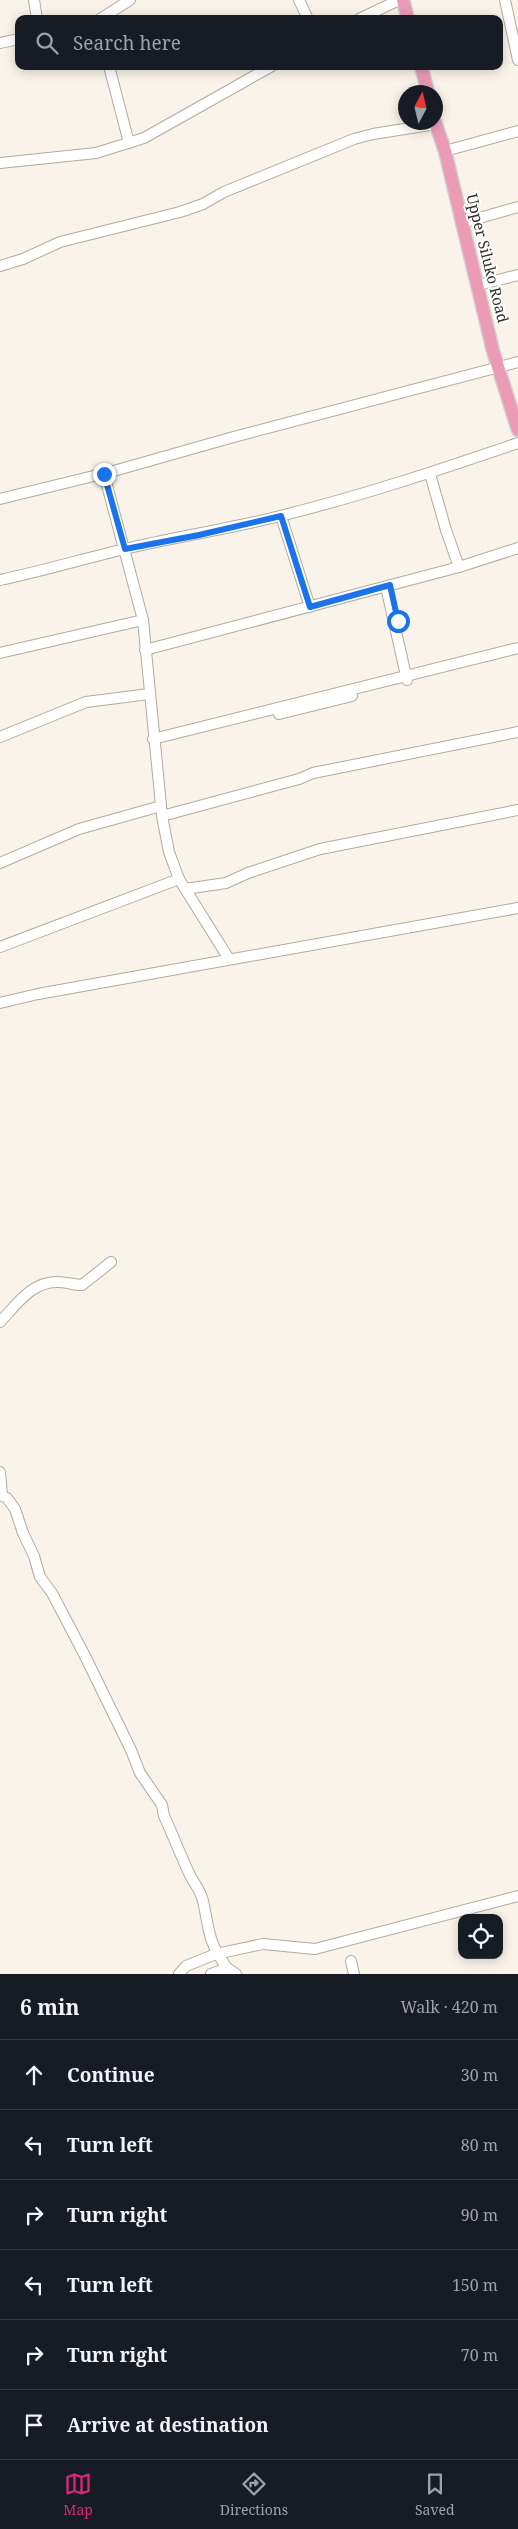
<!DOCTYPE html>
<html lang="en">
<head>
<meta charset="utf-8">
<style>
	:root { --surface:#171b24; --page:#242831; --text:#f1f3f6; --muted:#9ea1a6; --line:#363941; --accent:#db2777 }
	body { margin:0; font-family:"Noto Serif",serif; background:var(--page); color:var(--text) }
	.controls { position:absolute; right:15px; bottom:15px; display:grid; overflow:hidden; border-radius:10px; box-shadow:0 2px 12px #0003 }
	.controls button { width:45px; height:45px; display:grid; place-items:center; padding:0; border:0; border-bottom:1px solid var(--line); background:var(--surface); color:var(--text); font:25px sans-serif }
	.compass { position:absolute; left:398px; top:85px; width:45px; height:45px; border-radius:50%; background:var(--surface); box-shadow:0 2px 12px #0003; rotate:7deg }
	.stop { position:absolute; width:15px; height:15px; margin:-11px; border:4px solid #1a73e8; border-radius:50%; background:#fff }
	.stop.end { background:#1a73e8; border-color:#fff; box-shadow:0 1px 5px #0008 }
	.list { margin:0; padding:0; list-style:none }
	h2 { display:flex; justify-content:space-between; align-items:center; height:65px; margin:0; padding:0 20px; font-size:21px }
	h2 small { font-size:16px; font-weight:400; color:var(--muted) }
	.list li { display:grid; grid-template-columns:32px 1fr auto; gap:15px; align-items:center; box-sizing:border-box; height:70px; padding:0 20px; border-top:1px solid var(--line) }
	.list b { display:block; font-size:19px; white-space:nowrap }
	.list em { font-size:16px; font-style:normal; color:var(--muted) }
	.icon { flex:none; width:28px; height:28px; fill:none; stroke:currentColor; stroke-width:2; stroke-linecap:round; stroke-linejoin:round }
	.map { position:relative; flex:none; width:518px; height:1974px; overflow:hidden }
	.search { position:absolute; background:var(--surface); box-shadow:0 2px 12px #0003; left:15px; right:15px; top:15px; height:55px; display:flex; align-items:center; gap:12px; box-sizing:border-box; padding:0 18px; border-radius:10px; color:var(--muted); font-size:19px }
	.sheet { height:485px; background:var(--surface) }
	nav { display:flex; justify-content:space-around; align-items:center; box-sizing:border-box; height:70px; border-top:1px solid var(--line); background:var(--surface); font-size:14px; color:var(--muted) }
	nav a { display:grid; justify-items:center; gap:2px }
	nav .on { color:var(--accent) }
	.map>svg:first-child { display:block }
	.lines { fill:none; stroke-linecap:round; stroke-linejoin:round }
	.minor-casing { stroke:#b0aba1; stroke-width:12 }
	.major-casing { stroke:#d2d1d0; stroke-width:15 }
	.minor { stroke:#fff; stroke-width:10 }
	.major { stroke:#eb9bb6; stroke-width:12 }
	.route { stroke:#1a73e8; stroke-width:6 }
	.labels { text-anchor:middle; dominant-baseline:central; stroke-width:4; stroke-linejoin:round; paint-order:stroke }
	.street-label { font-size:15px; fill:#312f2b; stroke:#fff }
</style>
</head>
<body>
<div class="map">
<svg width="518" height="1974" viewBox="0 0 518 1974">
	<rect width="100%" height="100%" fill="#f9f3e9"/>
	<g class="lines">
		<g class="minor-casing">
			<g id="minor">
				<polyline points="34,0 37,19"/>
				<polyline points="299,0 308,19"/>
				<polyline points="505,0 518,60"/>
				<polyline points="100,19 130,0"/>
				<polyline points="359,19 399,0"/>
				<polyline points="0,43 19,39"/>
				<polyline points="109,66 129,143"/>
				<polyline points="445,151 518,131"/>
				<polyline points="0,163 96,153 144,138 272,66"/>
				<polyline points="462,223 518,207"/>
				<polyline points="0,266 23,259 60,242 180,212 203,204 224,192 354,139 373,134 436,124"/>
				<polyline points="478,285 518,275"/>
				<polyline points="104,474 143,620 162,816 169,852 179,879"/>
				<polyline points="430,474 446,530 459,567"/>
				<polyline points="0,499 110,472 230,438 518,362"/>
				<polyline points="281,516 310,607"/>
				<path d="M0,580C42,571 83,559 125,549C176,537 228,529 280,516C361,496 439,470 518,443"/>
				<polyline points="386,587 407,680"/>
				<polyline points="145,650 459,567 518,548"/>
				<polyline points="0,653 143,620"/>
				<polyline points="279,714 352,696"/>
				<polyline points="0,737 86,702 149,694"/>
				<polyline points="153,739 518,648"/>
				<polyline points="162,816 299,779 313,773 518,732"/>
				<polyline points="0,863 79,829 161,806"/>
				<polyline points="185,889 226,883 248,873 320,849 518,810"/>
				<polyline points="0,947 179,879 229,959"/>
				<polyline points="0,1003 38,994 518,908"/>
				<path d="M0,1322C16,1305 32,1281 58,1282C66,1282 74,1285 82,1285L111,1262"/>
				<polyline points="0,1472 2,1495"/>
				<path d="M0,1495L7,1498L15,1509L23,1533L34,1556L40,1577L52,1593L85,1656L131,1750L140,1773L162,1805L164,1816C173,1835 180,1854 189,1873C193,1882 201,1891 203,1901C210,1932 207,1940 227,1968"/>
				<polyline points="351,1961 354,1974"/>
				<polyline points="179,1974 186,1966 216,1954 263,1944 315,1949 518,1896"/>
				<polyline points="211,1974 227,1968 236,1974"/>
			</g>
		</g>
		<g class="major-casing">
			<g id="major">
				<polyline points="403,0 408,19"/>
				<polyline points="421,66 428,92"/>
				<polyline points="435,122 445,151 493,351 518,430"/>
			</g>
		</g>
		<use href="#minor" class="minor"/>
		<use href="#major" class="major"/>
	</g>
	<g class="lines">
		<polyline class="route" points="104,474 125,549 199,535 281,516 310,607 390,585 398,621"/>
	</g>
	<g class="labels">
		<g class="street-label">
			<text transform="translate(488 258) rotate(76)">Upper Siluko Road</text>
		</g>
	</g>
</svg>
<div class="controls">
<button><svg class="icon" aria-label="locate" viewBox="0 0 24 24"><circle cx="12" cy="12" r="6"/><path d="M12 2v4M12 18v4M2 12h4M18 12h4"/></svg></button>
</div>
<svg class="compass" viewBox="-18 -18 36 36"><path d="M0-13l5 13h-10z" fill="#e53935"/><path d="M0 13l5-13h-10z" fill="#9ea1a6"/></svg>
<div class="stop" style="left:398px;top:621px"></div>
<div class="stop end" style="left:104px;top:474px"></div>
<div class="search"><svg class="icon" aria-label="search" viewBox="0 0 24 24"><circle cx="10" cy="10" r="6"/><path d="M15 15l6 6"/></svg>Search here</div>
</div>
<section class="sheet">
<h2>6 min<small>Walk · 420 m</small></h2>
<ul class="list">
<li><svg class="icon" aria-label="ahead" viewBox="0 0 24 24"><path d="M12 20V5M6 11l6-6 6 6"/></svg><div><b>Continue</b></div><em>30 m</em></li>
<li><svg class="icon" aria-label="left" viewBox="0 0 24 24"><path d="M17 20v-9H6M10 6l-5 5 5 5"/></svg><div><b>Turn left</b></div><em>80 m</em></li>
<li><svg class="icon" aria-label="right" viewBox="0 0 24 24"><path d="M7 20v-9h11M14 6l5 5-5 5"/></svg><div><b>Turn right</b></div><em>90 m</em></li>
<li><svg class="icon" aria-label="left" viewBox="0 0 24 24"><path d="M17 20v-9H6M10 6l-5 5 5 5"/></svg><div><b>Turn left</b></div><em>150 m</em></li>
<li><svg class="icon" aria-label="right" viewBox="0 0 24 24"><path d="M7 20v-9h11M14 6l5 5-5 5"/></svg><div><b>Turn right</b></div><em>70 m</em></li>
<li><svg class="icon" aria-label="arrive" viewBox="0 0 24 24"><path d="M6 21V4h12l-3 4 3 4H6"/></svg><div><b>Arrive at destination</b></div></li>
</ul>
</section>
<nav>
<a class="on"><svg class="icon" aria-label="map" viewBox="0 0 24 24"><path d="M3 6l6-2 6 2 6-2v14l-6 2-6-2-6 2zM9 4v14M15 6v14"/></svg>Map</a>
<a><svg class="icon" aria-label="directions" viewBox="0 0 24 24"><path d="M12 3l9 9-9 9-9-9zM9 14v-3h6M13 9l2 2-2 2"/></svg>Directions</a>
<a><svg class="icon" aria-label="saved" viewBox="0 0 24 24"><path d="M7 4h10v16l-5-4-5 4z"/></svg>Saved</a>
</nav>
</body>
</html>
